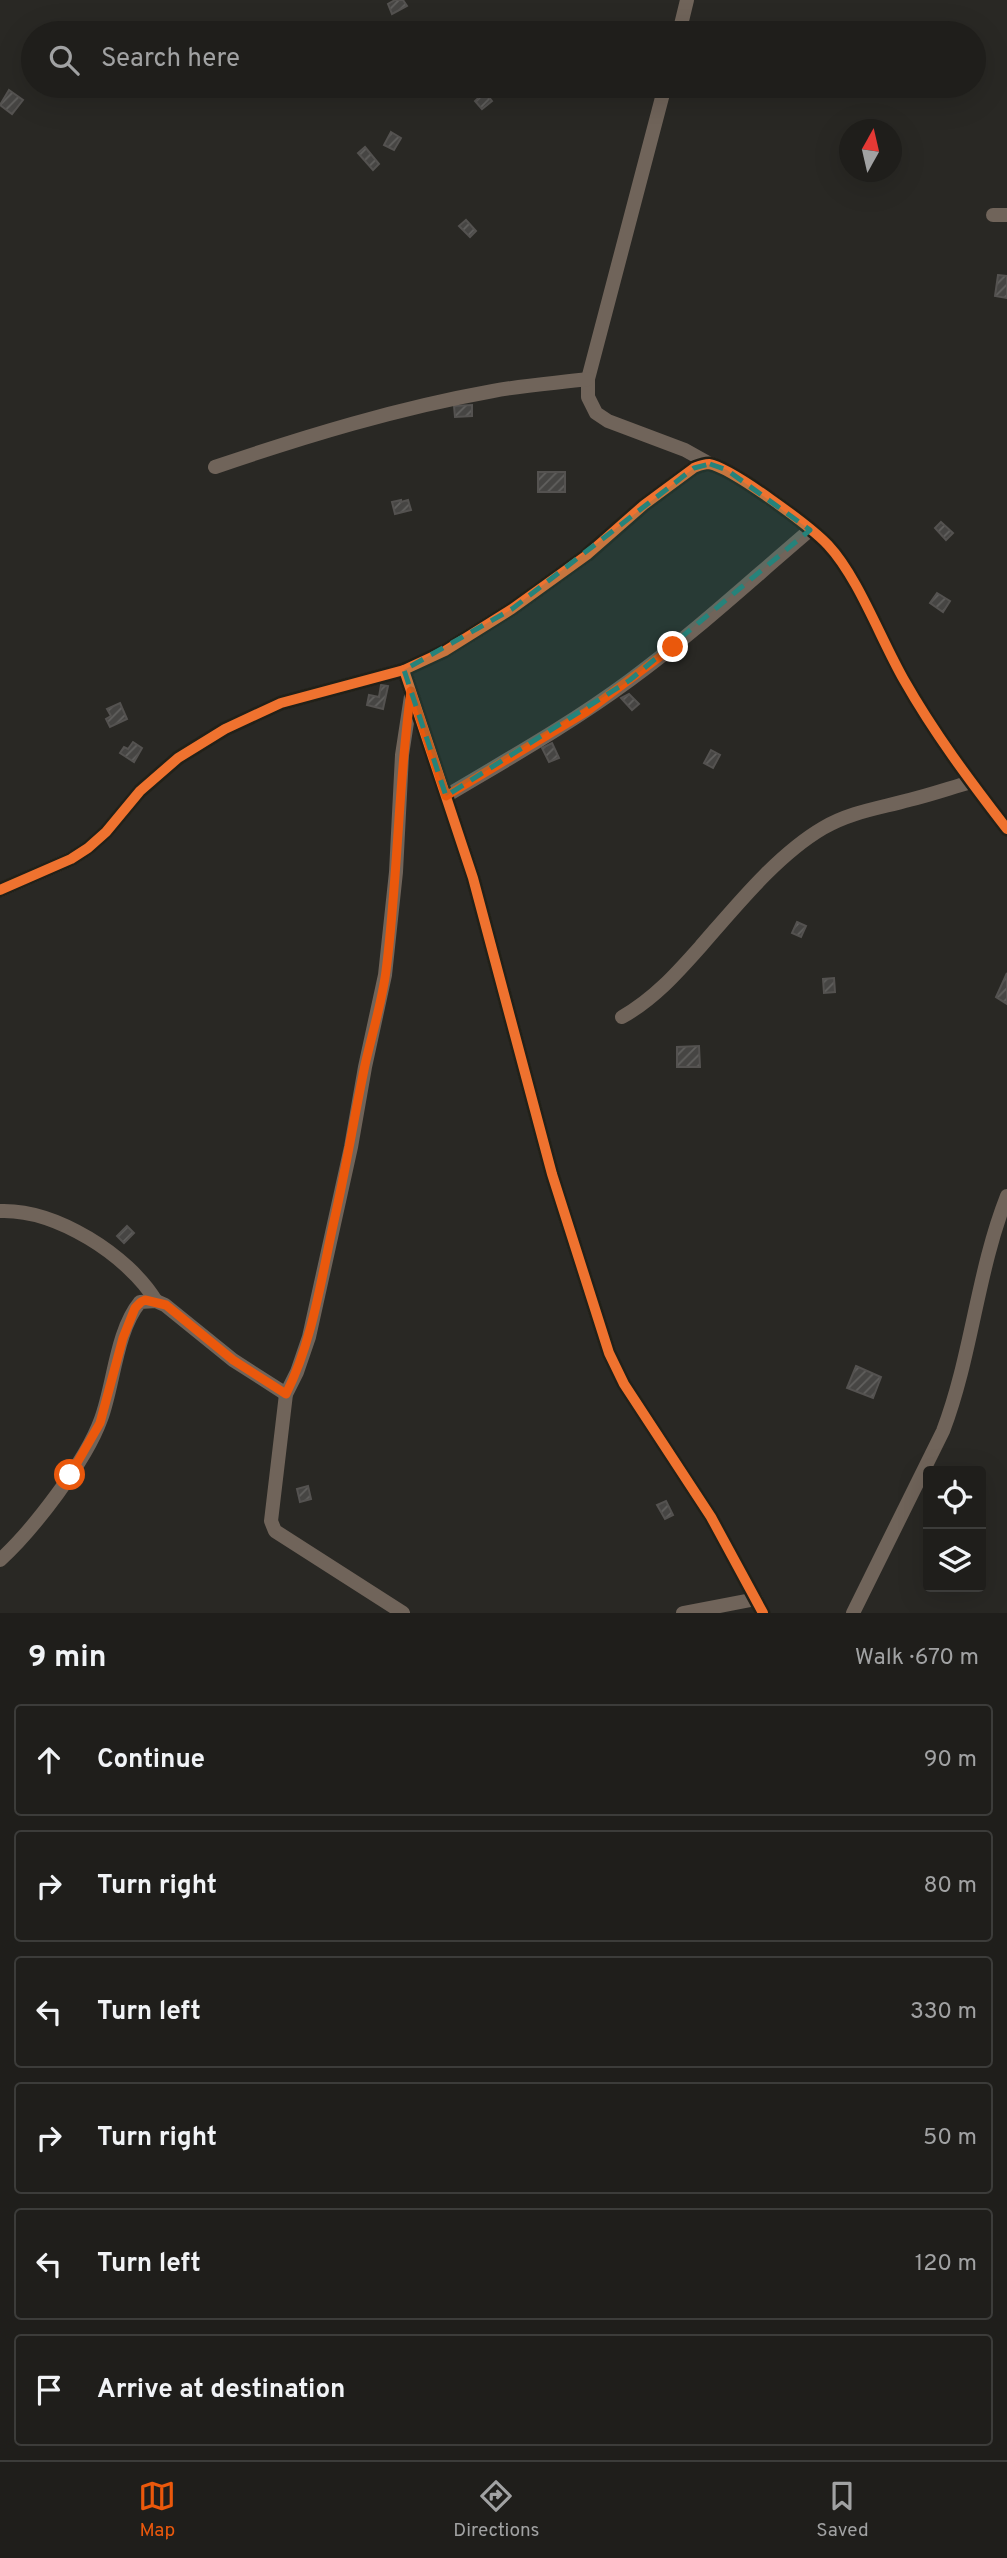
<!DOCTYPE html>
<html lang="en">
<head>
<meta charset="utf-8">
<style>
	:root { --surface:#1f1e1b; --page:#2c2b28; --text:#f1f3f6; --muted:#a1a2a3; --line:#3c3c3a; --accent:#ea580c }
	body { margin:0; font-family:Overpass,sans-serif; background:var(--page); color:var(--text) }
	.controls { position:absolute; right:21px; bottom:21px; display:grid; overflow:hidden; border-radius:7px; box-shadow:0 7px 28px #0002 }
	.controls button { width:63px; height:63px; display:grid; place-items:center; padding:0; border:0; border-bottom:2px solid var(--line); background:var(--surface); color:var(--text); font:35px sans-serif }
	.compass { position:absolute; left:839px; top:119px; width:63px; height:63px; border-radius:50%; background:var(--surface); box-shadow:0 7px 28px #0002; rotate:8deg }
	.stop { position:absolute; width:21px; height:21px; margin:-16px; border:5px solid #ea580c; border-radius:50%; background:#fff }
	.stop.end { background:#ea580c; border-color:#fff; box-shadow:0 2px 7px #0008 }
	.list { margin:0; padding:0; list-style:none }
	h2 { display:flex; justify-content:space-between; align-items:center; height:91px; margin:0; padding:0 28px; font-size:30px }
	h2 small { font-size:23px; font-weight:400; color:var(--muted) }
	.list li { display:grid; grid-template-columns:46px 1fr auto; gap:21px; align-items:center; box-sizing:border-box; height:112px; margin:0 14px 14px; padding:0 14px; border:2px solid var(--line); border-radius:7px }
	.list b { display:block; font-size:26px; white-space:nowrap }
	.list em { font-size:23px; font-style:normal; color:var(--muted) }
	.icon { flex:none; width:38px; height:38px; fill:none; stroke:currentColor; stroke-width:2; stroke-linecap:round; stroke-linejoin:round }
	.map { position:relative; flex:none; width:1007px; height:1613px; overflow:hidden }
	.search { position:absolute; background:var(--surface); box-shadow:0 7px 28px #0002; left:21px; right:21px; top:21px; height:77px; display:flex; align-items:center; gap:18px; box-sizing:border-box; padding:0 24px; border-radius:38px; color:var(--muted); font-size:26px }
	.sheet { height:847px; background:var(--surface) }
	nav { display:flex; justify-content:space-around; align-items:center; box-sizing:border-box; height:98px; border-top:2px solid var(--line); background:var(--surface); font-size:19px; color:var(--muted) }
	nav a { display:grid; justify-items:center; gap:4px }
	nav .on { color:var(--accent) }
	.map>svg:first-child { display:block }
	.building { fill:url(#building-hatch); stroke:#545250; stroke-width:2 }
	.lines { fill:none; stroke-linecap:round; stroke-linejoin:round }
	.street { stroke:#70645a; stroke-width:14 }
	.cycleway-casing { stroke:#212018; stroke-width:15 }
	.cycleway { stroke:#ef722f; stroke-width:10 }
	.route { stroke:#ea580c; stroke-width:9 }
	.marked { fill:#26837b; fill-opacity:0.2; stroke:#26837b; stroke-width:5; stroke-dasharray:14 9; stroke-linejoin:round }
</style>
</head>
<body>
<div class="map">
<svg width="1007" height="1613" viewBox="0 0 1007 1613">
	<defs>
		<pattern id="building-hatch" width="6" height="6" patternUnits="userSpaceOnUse" patternTransform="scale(1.75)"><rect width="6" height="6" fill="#464543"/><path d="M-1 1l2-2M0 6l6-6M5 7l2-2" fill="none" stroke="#61605e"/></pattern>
	</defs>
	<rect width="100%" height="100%" fill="#292824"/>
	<g class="building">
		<polygon points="395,0 403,0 407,6 392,14 388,4"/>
		<polygon points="9,90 23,100 12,114 0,105"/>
		<polygon points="485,92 492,101 482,109 475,101"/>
		<polygon points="391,132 401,138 394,150 384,145"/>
		<polygon points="365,147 379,164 373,170 358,153"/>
		<polygon points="466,220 476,231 470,237 459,226"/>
		<polygon points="998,275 1007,276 1007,298 995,296"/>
		<polygon points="472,405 472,416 455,417 454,406"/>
		<rect x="538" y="472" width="27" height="20"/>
		<polygon points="401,500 401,502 408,500 411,510 395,514 392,502"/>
		<polygon points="941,522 953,533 946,540 935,528"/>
		<polygon points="937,593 950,601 943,612 930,603"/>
		<polygon points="381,685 388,686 383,709 367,705 369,695 379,697"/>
		<polygon points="629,694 639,704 632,710 621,698"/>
		<polygon points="120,703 127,719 110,727 106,719 111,716 107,709"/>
		<polygon points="133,742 142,748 134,762 120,753 124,747 128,749"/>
		<polygon points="552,743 559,758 549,762 542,748"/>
		<polygon points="711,750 720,755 713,768 704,763"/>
		<polygon points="797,922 806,926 801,937 792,933"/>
		<polygon points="1007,973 1007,1004 996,997"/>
		<polygon points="834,978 835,992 824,993 823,979"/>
		<polygon points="699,1046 700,1067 677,1067 677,1047"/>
		<polygon points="127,1226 134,1233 124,1243 117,1236"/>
		<polygon points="856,1366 881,1377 873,1398 847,1388"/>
		<polygon points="308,1486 311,1499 300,1502 297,1489"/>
		<polygon points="666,1501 673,1515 665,1519 657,1505"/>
	</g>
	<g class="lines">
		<g class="street">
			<polyline points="679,33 687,0"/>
			<polyline points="665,86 588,379 588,397 596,413 608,421 685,450 710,464"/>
			<polyline points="993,215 1007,215"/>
			<path d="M215,467C306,436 398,408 493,391C524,385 557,383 588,379"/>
			<polyline points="404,670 473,878 552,1174 609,1353 624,1384 711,1517 763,1613"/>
			<path d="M446,796C508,759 572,723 630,680C693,634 751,580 810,530"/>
			<path d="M0,890L71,859L88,848L106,832L140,791L178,758L225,729L281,703L404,670L445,651L512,609L587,555L644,505L694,468C699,466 703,464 709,464C732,468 811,527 828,545C858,577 881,640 904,680C934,733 970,781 1007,829"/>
			<path d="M622,1017C654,999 677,973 701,946C736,906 777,855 823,828C850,812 880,808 909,800C930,795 950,788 971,782"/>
			<path d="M0,1211C56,1209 128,1255 156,1301"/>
			<path d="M0,1560C33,1530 86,1461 101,1419C114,1384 116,1331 140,1302L156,1301L165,1305L233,1360L286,1394"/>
			<polyline points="403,1613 275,1531 271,1521 286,1394 297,1372 309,1337 351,1147 365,1067 385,975 396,872 402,755 411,696"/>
			<polyline points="683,1613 756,1599"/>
			<path d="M853,1613L943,1431C972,1355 977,1272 1007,1196"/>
		</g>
		<g class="cycleway-casing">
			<g id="cycleway">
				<polyline points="404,670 473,878 552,1174 609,1353 624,1384 711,1517 763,1613"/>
				<path d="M0,890L71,859L88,848L106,832L140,791L178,758L225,729L281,703L404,670L445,651L512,609L587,555L644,505L694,468C699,466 703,464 709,464C732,468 811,527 828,545C858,577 881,640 904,680C934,733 970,781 1007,829"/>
			</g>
		</g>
		<use href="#cycleway" class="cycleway"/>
	</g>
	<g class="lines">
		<path class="route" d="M70,1475L100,1423L123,1338L135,1308L141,1302L145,1300L166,1305L233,1360L286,1394C313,1340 321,1279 334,1221C346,1169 354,1117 365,1065C372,1034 382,1002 386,971C398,878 398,784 411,691L446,796L586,712L673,647"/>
	</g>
	<path class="marked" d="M710,464L727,470L810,530L630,680L446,796L404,670L512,609L694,468Z"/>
</svg>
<div class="controls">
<button><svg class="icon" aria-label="locate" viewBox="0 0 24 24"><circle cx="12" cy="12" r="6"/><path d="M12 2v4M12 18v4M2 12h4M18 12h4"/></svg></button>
<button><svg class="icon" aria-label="layers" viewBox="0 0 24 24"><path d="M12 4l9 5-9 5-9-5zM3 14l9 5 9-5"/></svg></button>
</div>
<svg class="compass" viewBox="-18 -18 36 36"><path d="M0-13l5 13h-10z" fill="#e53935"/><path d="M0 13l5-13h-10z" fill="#a1a2a3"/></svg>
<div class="stop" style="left:70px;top:1475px"></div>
<div class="stop end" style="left:673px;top:647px"></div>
<div class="search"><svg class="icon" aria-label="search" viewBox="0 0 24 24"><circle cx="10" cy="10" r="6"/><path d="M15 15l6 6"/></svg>Search here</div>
</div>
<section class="sheet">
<h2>9 min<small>Walk · 670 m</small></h2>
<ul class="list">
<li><svg class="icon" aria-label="ahead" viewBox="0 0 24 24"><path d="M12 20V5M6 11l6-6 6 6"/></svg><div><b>Continue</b></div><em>90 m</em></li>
<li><svg class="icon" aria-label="right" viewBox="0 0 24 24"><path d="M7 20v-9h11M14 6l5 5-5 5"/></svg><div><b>Turn right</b></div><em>80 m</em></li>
<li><svg class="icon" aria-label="left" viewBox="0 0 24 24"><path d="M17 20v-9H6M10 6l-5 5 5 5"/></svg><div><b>Turn left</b></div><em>330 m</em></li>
<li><svg class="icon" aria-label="right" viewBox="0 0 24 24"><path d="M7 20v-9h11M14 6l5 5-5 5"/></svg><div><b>Turn right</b></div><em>50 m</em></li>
<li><svg class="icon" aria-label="left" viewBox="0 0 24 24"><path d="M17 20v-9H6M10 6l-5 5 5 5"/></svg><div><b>Turn left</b></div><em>120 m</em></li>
<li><svg class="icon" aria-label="arrive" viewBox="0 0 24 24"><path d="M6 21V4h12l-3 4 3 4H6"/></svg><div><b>Arrive at destination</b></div></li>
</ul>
</section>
<nav>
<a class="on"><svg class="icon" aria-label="map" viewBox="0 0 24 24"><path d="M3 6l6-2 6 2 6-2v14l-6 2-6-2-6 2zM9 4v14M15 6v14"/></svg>Map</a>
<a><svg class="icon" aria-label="directions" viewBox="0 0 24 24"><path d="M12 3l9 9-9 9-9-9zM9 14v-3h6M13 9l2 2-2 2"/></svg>Directions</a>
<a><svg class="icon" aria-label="saved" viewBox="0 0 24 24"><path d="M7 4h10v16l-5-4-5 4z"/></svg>Saved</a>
</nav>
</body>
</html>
